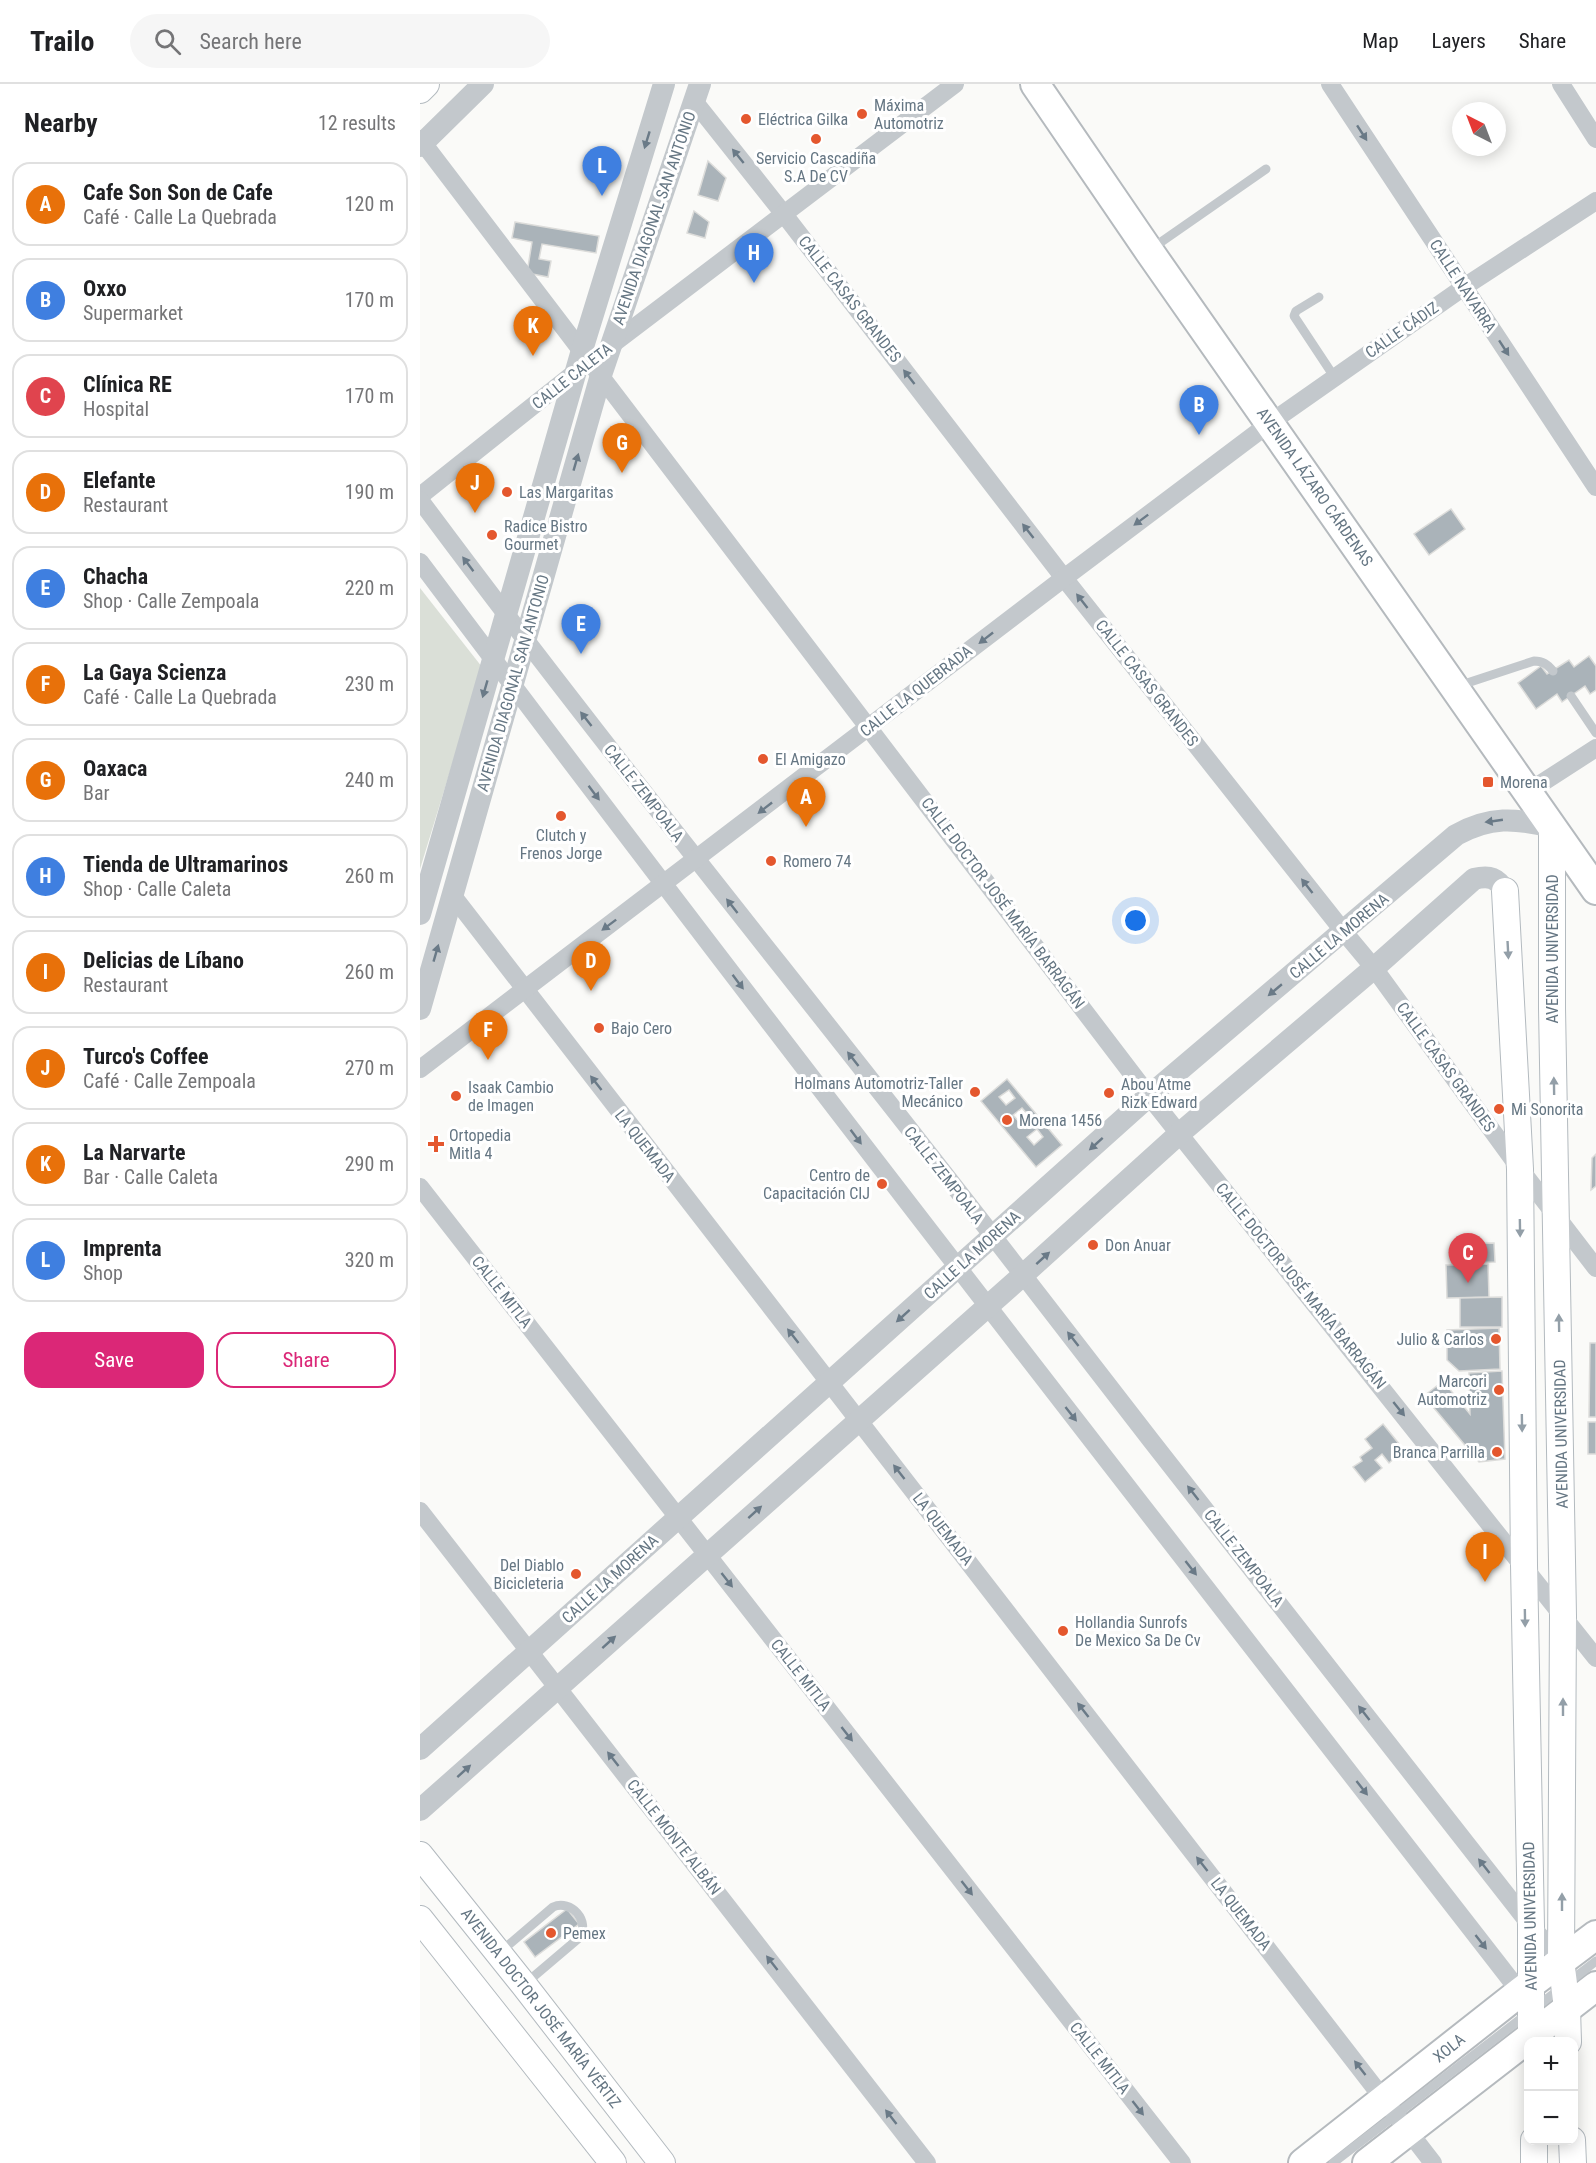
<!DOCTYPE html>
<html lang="en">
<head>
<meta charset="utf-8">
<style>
	:root { --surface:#fff; --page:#f6f6f6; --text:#202124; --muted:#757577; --line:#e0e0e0; --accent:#db2777 }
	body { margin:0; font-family:"Roboto Condensed",sans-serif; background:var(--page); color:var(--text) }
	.controls { position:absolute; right:18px; bottom:18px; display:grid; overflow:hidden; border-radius:12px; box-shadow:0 3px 15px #0003 }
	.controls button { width:54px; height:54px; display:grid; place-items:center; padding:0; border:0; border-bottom:2px solid var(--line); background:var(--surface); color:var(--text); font:30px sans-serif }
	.compass { position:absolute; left:1032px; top:18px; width:54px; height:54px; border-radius:50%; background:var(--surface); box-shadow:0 3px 15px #0003; rotate:318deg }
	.you { position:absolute; left:716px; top:837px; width:21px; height:21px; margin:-15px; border:4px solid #fff; border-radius:50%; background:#1a73e8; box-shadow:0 0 0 9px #1a73e833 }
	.badge { display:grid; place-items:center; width:39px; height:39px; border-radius:50%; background:var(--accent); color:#fff; font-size:20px; font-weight:700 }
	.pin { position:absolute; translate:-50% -50px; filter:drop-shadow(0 2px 3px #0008) }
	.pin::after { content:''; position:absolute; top:32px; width:21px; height:18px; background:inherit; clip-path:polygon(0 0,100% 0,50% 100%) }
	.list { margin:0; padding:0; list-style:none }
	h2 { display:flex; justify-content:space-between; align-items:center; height:78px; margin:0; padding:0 24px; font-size:26px }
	h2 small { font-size:20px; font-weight:400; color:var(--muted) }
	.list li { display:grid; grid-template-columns:39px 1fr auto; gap:18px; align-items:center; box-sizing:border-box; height:84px; margin:0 12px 12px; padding:0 12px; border:2px solid var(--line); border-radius:18px }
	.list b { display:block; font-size:22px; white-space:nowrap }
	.list p { margin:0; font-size:20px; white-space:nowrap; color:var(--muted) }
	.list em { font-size:20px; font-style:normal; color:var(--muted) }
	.actions { display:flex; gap:12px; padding:18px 24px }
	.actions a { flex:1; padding:14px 0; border:2px solid var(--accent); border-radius:18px; text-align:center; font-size:21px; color:var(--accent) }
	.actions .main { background:var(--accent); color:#fff }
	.icon { flex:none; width:33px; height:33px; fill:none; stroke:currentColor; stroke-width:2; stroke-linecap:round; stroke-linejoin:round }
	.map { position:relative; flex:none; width:1176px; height:2079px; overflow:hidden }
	header { display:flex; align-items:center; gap:36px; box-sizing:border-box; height:84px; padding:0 30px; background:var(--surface); border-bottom:2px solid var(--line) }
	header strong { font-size:28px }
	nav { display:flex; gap:33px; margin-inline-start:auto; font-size:21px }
	.search { width:420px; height:54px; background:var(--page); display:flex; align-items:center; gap:15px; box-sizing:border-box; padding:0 21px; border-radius:33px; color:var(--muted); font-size:22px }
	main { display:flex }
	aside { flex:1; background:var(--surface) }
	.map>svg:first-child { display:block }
	.green { fill:#dadfd7 }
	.building { fill:#aab3b9; stroke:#dcdcda; stroke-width:1.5; fill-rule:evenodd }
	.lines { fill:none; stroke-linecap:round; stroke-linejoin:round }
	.secondary-casing { stroke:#b3babf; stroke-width:28 }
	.primary-casing { stroke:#b5babe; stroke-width:32 }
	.service { stroke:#c3c8cc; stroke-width:9 }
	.minor { stroke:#c3c8cc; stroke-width:18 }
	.tertiary { stroke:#c3c8cc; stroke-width:22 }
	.secondary { stroke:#fff; stroke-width:26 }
	.primary { stroke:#fff; stroke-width:28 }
	.oneway { fill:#6a7a87 }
	.oneway2 { fill:#939fa8 }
	.poi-dot { fill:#e4572e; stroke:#fff; stroke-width:2 }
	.labels { text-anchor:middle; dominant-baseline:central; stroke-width:6; stroke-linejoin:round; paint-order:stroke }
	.poi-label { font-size:16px; fill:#657683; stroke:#fff; text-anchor:start }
	.street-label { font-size:16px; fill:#657683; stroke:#fff }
</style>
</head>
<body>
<header>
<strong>Trailo</strong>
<div class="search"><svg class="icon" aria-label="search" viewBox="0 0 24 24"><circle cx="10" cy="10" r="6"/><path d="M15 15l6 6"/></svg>Search here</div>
<nav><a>Map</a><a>Layers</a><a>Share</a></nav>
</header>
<main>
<aside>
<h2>Nearby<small>12 results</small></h2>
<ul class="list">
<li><span class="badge" style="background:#e8710a">A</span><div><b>Cafe Son Son de Cafe</b><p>Café · Calle La Quebrada</p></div><em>120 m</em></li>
<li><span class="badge" style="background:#3f7fe0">B</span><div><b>Oxxo</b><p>Supermarket</p></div><em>170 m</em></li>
<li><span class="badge" style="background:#e0444e">C</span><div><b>Clínica RE</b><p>Hospital</p></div><em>170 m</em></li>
<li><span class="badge" style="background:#e8710a">D</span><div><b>Elefante</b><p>Restaurant</p></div><em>190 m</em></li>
<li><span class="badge" style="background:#3f7fe0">E</span><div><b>Chacha</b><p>Shop · Calle Zempoala</p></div><em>220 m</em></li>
<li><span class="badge" style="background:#e8710a">F</span><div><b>La Gaya Scienza</b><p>Café · Calle La Quebrada</p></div><em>230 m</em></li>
<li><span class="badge" style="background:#e8710a">G</span><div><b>Oaxaca</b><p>Bar</p></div><em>240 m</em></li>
<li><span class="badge" style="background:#3f7fe0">H</span><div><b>Tienda de Ultramarinos</b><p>Shop · Calle Caleta</p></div><em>260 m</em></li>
<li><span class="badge" style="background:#e8710a">I</span><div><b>Delicias de Líbano</b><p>Restaurant</p></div><em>260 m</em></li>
<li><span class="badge" style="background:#e8710a">J</span><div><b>Turco's Coffee</b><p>Café · Calle Zempoala</p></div><em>270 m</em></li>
<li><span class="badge" style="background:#e8710a">K</span><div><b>La Narvarte</b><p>Bar · Calle Caleta</p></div><em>290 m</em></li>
<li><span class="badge" style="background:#3f7fe0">L</span><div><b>Imprenta</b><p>Shop</p></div><em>320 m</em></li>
</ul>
<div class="actions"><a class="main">Save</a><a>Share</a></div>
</aside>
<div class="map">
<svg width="1176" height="2079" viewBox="0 0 1176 2079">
	<rect width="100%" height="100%" fill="#fafaf8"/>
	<polygon class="green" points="0,504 62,583 0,785"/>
	<g class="building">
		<polygon points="288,77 306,94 298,117 278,111"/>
		<polygon points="274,127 289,138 285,154 267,149"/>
		<polygon points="95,138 179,152 176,169 122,160 119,175 131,177 128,193 107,189 112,158 92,154"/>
		<polygon points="1031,425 1045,445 1009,471 994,450"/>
		<polygon points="1169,572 1176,582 1176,606 1170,610 1165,602 1142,618 1137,610 1116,625 1098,599 1121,582 1127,590 1149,576 1154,583"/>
		<path d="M587,995L642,1061L616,1083L561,1017ZM589,1006L595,1014L586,1021L579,1013ZM602,1024L609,1032L600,1039L593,1031ZM617,1045L623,1053L614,1061L607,1053Z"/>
		<polygon points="1176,1070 1176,1102 1171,1106 1172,1074"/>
		<polygon points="1074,1159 1075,1178 1032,1179 1032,1160"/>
		<polygon points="1068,1180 1069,1213 1027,1214 1026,1181 1045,1181 1045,1184 1055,1184 1055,1181"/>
		<polygon points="1082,1213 1082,1243 1040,1243 1040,1214"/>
		<polygon points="1079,1244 1080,1285 1039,1287 1027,1276 1027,1246"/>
		<polygon points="1170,1259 1176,1259 1176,1333 1169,1333"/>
		<polygon points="1082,1287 1085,1375 1059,1378 1004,1312 1023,1297 1050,1330 1049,1289"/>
		<rect x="1168" y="1338" width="8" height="32"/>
		<polygon points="963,1340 984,1366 969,1379 962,1370 955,1376 962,1384 945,1398 933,1383 942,1377 940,1373 952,1364 945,1355"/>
		<polygon points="147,1825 159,1840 115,1873 104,1858"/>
	</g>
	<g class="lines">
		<g class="secondary-casing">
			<g id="secondary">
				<polyline points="0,6 6,0"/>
				<polyline points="1132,743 1132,924 1143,1532 1141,1876 1147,1924 1148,1958"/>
				<polyline points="1085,807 1100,1085 1104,1481 1111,1842 1111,1958"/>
				<polyline points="0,1771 104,1901 242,2079"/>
				<polyline points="0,1835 193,2079"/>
				<polyline points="1114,2056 1114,2079"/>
				<polyline points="1152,2056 1153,2079"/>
			</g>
		</g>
		<g class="primary-casing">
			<g id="primary">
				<polyline points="615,0 729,167 1176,806"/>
				<polyline points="883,2079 1100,1908 1176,1851"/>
				<polyline points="947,2079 1176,1902"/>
			</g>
		</g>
		<g class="service">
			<polyline points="731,165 846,85"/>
			<polyline points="899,213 876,227 874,232 915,294"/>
			<path d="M1038,602L1114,577C1123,577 1127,580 1133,587"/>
			<polyline points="1151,612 1176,649"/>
			<path d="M79,1869L133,1823C151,1815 171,1837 159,1854L106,1899"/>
			<polyline points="913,2079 1176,1877"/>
		</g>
		<g class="minor">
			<polyline points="910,0 1176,403"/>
			<polyline points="1141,0 1176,55"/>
			<polyline points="274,17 363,129 644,494 924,848 954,884 1100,1085 1176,1184"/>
			<polyline points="0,55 729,1012 1176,1574"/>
			<polyline points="190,262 535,0"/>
			<polyline points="0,412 158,286"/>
			<path d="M0,416C184,664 380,903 569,1147C748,1380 930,1611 1111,1842L1141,1876"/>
			<path d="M0,478C361,959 731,1433 1100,1908"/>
			<polyline points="1108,708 1176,664"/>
			<polyline points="33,812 1013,2079"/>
			<polyline points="0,985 644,494 850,339 1044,203 1176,117"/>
			<polyline points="0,1103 762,2079"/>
			<polyline points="0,1427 507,2079"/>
		</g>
		<g class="tertiary">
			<polyline points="0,62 63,0"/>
			<polyline points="0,830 162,266 244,0"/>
			<polyline points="0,925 181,291 280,0"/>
			<path d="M0,1665L729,1012L1036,751C1070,732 1095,734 1132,743"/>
			<path d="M0,1726L603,1191L759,1050L954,884L1054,795C1070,791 1077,794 1085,807"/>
		</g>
		<use href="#secondary" class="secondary"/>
		<use href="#primary" class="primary"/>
	</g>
	<defs><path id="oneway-solid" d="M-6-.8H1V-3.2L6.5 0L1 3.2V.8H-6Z" transform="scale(1.5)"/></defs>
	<g class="oneway">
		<use href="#oneway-solid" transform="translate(942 49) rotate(57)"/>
		<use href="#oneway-solid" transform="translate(227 56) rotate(107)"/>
		<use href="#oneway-solid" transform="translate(318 72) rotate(-129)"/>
		<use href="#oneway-solid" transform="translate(1084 264) rotate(57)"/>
		<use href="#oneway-solid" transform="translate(489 293) rotate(-128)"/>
		<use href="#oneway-solid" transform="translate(156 378) rotate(-74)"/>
		<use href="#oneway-solid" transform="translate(721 436) rotate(143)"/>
		<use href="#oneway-solid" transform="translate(608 447) rotate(-128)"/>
		<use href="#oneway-solid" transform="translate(48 480) rotate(-127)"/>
		<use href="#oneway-solid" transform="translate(662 517) rotate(-128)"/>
		<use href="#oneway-solid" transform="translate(566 554) rotate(142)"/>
		<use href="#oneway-solid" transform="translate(65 605) rotate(106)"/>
		<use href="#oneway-solid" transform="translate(166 635) rotate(-128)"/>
		<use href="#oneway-solid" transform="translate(174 709) rotate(53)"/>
		<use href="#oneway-solid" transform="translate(345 724) rotate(142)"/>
		<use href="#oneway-solid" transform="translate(1074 737) rotate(172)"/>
		<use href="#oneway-solid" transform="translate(887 802) rotate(-128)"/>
		<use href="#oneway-solid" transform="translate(312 822) rotate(-128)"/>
		<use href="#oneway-solid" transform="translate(189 841) rotate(143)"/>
		<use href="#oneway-solid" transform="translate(16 869) rotate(-74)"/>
		<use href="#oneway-solid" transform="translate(318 898) rotate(53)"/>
		<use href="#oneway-solid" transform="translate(855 906) rotate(140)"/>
		<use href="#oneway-solid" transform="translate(433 975) rotate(-128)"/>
		<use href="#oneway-solid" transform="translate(176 999) rotate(-128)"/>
		<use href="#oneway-solid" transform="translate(436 1053) rotate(53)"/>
		<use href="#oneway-solid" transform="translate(676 1060) rotate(138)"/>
		<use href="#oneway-solid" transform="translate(623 1174) rotate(-42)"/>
		<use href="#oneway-solid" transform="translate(483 1232) rotate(138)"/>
		<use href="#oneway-solid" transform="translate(373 1252) rotate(-128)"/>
		<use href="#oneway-solid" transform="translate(653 1255) rotate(-128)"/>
		<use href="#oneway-solid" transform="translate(979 1325) rotate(51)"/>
		<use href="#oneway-solid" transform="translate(651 1330) rotate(52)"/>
		<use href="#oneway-solid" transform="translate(479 1388) rotate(-128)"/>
		<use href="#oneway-solid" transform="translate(773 1409) rotate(-128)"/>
		<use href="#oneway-solid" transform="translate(335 1428) rotate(-42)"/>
		<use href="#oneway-solid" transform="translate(771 1484) rotate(52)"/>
		<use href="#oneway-solid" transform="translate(307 1496) rotate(52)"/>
		<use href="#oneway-solid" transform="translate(189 1558) rotate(-42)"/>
		<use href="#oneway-solid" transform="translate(663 1626) rotate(-128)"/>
		<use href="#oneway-solid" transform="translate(944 1629) rotate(-128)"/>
		<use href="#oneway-solid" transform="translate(427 1650) rotate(52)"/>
		<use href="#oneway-solid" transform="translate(193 1675) rotate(-128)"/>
		<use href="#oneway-solid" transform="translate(44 1687) rotate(-42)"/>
		<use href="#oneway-solid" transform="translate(942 1704) rotate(52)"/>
		<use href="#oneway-solid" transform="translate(782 1780) rotate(-128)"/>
		<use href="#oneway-solid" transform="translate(1064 1782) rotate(-128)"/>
		<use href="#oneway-solid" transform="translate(547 1804) rotate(52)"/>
		<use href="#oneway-solid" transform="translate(1061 1858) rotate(52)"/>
		<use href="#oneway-solid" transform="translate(352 1879) rotate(-128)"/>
		<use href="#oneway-solid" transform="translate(940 1984) rotate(-128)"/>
		<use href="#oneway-solid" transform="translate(718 2024) rotate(52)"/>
		<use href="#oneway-solid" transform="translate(471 2033) rotate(-128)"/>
	</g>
	<g class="oneway2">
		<use href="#oneway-solid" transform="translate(1088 866) rotate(87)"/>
		<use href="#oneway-solid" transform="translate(1134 1002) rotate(-91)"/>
		<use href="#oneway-solid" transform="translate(1100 1144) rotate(89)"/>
		<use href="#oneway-solid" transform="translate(1139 1239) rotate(-91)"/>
		<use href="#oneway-solid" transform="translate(1102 1339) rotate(89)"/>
		<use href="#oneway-solid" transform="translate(1105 1534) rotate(89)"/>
		<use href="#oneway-solid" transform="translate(1143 1623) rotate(-90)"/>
		<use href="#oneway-solid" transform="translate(1142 1818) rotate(-90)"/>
	</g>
	<g class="poi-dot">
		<circle cx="442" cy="30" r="6"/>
		<circle cx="326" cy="35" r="6"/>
		<circle cx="396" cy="55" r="6"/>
		<circle cx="87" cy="408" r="6"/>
		<circle cx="72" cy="451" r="6"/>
		<circle cx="343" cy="675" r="6"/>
		<rect x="1062" y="692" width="12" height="12" rx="3"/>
		<circle cx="141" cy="732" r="6"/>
		<circle cx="351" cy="777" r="6"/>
		<circle cx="179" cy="944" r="6"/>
		<circle cx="555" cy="1008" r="6"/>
		<circle cx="689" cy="1009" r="6"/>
		<circle cx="36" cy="1012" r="6"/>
		<circle cx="1079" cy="1025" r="6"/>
		<circle cx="587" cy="1036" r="6"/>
		<path d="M13 1051h6v6h6v6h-6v6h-6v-6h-6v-6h6z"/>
		<circle cx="462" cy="1100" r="6"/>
		<circle cx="673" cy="1161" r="6"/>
		<circle cx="1076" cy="1255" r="6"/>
		<circle cx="1079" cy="1306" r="6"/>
		<circle cx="1077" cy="1368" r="6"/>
		<circle cx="156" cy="1490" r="6"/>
		<circle cx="643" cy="1547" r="6"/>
		<circle cx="131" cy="1849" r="6"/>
	</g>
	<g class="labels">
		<g class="poi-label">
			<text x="454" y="21">Máxima<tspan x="454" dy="18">Automotriz</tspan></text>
			<text x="338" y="35">Eléctrica Gilka</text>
			<text x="396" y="74" text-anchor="middle">Servicio Cascadiña<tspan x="396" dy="18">S.A De CV</tspan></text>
			<text x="99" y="408">Las Margaritas</text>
			<text x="84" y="442">Radice Bistro<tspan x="84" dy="18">Gourmet</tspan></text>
			<text x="355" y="675">El Amigazo</text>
			<text x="1080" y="698">Morena</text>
			<text x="141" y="751" text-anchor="middle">Clutch y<tspan x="141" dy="18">Frenos Jorge</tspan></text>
			<text x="363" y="777">Romero 74</text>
			<text x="191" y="944">Bajo Cero</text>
			<text x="543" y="999" text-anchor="end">Holmans Automotriz-Taller<tspan x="543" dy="18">Mecánico</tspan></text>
			<text x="701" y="1000">Abou Atme<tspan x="701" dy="18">Rizk Edward</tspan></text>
			<text x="48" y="1003">Isaak Cambio<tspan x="48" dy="18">de Imagen</tspan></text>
			<text x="1091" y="1025">Mi Sonorita</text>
			<text x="599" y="1036">Morena 1456</text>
			<text x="29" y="1051">Ortopedia<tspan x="29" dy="18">Mitla 4</tspan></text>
			<text x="450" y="1091" text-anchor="end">Centro de<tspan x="450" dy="18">Capacitación CIJ</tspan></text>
			<text x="685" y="1161">Don Anuar</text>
			<text x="1064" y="1255" text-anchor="end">Julio &amp; Carlos</text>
			<text x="1067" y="1297" text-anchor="end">Marcori<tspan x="1067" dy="18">Automotriz</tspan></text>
			<text x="1065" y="1368" text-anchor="end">Branca Parrilla</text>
			<text x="144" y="1481" text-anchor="end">Del Diablo<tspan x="144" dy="18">Bicicleteria</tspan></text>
			<text x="655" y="1538">Hollandia Sunrofs<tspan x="655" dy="18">De Mexico Sa De Cv</tspan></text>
			<text x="143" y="1849">Pemex</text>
		</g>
		<g class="street-label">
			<text transform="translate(234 134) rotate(-71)">AVENIDA DIAGONAL SAN ANTONIO</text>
			<text transform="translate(1043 202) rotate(57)">CALLE NAVARRA</text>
			<text transform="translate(430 215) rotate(52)">CALLE CASAS GRANDES</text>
			<text transform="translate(982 246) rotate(-35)">CALLE CÁDIZ</text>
			<text transform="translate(152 292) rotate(-38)">CALLE CALETA</text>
			<text transform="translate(895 403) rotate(55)">AVENIDA LÁZARO CÁRDENAS</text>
			<text transform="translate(93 599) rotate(-74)">AVENIDA DIAGONAL SAN ANTONIO</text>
			<text transform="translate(727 599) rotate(52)">CALLE CASAS GRANDES</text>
			<text transform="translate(496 607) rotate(-38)">CALLE LA QUEBRADA</text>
			<text transform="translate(224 709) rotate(52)">CALLE ZEMPOALA</text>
			<text transform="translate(583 819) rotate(53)">CALLE DOCTOR JOSÉ MARÍA BARRAGÁN</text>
			<text transform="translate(919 852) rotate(-40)">CALLE LA MORENA</text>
			<text transform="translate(1132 865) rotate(-90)">AVENIDA UNIVERSIDAD</text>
			<text transform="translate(1026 983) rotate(54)">CALLE CASAS GRANDES</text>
			<text transform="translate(225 1062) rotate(52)">LA QUEMADA</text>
			<text transform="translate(524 1091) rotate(52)">CALLE ZEMPOALA</text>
			<text transform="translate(552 1171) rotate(-42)">CALLE LA MORENA</text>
			<text transform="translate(881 1202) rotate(51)">CALLE DOCTOR JOSÉ MARÍA BARRAGÁN</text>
			<text transform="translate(82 1208) rotate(52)">CALLE MITLA</text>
			<text transform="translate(1141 1350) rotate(-91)">AVENIDA UNIVERSIDAD</text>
			<text transform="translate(523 1445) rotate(52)">LA QUEMADA</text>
			<text transform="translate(824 1474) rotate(52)">CALLE ZEMPOALA</text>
			<text transform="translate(190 1495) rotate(-42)">CALLE LA MORENA</text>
			<text transform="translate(381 1591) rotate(52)">CALLE MITLA</text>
			<text transform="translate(254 1753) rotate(52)">CALLE MONTE ALBÁN</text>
			<text transform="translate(821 1830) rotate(52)">LA QUEMADA</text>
			<text transform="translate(1110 1832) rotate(-91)">AVENIDA UNIVERSIDAD</text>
			<text transform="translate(121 1924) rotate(52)">AVENIDA DOCTOR JOSÉ MARÍA VÉRTIZ</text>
			<text transform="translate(1029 1964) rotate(-39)">XOLA</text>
			<text transform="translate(680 1974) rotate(52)">CALLE MITLA</text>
		</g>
	</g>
</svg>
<div class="controls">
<button>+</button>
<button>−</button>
</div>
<svg class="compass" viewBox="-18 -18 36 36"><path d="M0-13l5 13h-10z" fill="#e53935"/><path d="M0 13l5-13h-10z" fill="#757577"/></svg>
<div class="you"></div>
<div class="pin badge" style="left:386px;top:743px;background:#e8710a">A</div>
<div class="pin badge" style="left:779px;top:351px;background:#3f7fe0">B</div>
<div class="pin badge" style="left:1048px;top:1199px;background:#e0444e">C</div>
<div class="pin badge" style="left:171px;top:907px;background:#e8710a">D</div>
<div class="pin badge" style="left:161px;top:570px;background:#3f7fe0">E</div>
<div class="pin badge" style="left:68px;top:976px;background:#e8710a">F</div>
<div class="pin badge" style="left:202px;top:389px;background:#e8710a">G</div>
<div class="pin badge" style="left:334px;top:199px;background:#3f7fe0">H</div>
<div class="pin badge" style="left:1065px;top:1498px;background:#e8710a">I</div>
<div class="pin badge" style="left:55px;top:429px;background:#e8710a">J</div>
<div class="pin badge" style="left:113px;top:272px;background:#e8710a">K</div>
<div class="pin badge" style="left:182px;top:112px;background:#3f7fe0">L</div>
</div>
</main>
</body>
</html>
